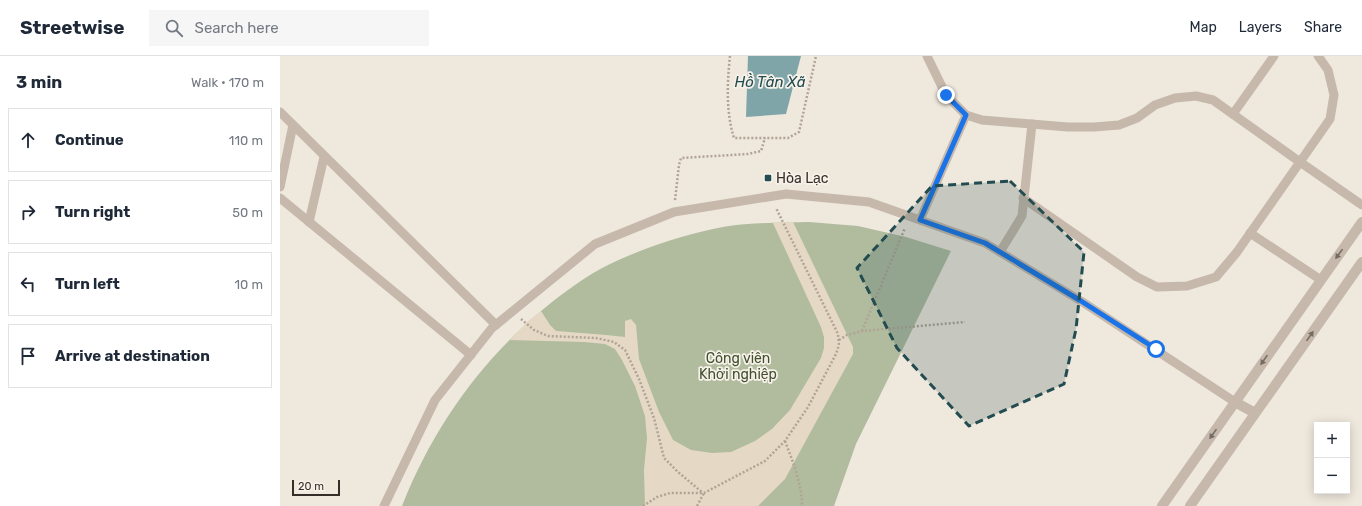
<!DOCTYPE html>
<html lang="en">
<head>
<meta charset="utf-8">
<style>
	:root { --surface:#fff; --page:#f6f6f7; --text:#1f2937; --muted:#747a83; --line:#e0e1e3 }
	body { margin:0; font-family:Rubik,sans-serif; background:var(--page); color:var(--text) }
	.controls { position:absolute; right:12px; bottom:12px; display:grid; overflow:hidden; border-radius:0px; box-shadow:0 2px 10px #0003 }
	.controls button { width:36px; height:36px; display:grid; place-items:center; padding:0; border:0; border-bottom:1px solid var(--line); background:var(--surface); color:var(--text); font:20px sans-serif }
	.scale { position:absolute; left:12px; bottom:10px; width:48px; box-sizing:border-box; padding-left:4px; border:2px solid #342d29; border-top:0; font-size:11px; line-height:14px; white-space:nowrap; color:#342d29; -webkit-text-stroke:3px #f7f2e9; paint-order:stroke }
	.stop { position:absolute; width:12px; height:12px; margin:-9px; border:3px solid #1a73e8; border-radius:50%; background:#fff }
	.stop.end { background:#1a73e8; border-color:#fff; box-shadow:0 1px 4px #0008 }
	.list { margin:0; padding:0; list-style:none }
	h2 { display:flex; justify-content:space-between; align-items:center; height:52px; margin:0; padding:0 16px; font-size:17px }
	h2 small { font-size:13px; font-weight:400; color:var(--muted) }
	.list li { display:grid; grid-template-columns:26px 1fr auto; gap:12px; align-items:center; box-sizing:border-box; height:64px; margin:0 8px 8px; padding:0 8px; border:1px solid var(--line); border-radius:0px }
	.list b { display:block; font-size:15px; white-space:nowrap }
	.list em { font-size:13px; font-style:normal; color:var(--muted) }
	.icon { flex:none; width:22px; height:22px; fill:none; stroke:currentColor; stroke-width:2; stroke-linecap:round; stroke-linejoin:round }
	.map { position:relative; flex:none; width:1082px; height:450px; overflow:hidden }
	header { display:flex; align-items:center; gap:24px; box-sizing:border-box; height:56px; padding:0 20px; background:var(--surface); border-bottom:1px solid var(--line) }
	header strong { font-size:19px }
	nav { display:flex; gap:22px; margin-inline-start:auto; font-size:14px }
	.search { width:280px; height:36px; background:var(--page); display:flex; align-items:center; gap:10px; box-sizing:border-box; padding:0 14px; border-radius:0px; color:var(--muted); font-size:15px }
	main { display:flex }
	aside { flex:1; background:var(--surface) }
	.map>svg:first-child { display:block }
	.green { fill:#b1bc9f }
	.plaza { fill:#e5d9c6 }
	.water { fill:#80a5a9 }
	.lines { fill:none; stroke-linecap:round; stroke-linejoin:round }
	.path { stroke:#b1a395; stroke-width:2.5; stroke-dasharray:2 2; stroke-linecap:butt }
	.service { stroke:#c6b8ab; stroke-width:9 }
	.tertiary { stroke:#c6b8ab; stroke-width:10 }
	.oneway { fill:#766c64 }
	.route { stroke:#1a73e8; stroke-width:5 }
	.marked { fill:#234c51; fill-opacity:0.2; stroke:#234c51; stroke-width:3; stroke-dasharray:8 5; stroke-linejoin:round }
	.poi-dot { fill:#234c51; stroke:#f7f2e9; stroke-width:1.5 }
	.labels { text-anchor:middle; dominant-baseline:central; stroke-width:3.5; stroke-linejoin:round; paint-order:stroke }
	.poi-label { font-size:14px; fill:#342d29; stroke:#f7f2e9; text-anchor:start }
	.park-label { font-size:14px; fill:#425030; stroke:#f7f2e9 }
	.water-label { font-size:15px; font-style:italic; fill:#234c51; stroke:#f7f2e9 }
</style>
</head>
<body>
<header>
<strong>Streetwise</strong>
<div class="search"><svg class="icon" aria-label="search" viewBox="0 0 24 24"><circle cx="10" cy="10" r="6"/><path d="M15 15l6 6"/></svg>Search here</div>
<nav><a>Map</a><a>Layers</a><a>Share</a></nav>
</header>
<main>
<aside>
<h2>3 min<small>Walk · 170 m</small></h2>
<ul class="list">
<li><svg class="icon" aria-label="ahead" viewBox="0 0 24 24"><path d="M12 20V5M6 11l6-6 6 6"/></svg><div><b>Continue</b></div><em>110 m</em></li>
<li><svg class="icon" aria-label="right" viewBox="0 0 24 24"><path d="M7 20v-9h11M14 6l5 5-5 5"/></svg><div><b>Turn right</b></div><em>50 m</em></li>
<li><svg class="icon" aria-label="left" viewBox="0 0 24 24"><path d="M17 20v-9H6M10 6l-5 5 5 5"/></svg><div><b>Turn left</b></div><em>10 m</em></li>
<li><svg class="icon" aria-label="arrive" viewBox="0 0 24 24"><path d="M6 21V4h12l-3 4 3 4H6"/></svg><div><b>Arrive at destination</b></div></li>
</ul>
</aside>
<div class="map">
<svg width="1082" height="450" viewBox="0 0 1082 450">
	<rect width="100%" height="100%" fill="#efe8dd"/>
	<path class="green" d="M529,166L578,170L626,181L671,195L576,388L554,450H122C154,369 204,300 272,246C289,233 309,218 328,209C361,193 397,181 433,173C464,166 498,167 529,166Z"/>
	<polygon class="plaza" points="513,166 573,291 573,298 505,423 478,450 365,450 364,414 367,382 365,360 355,330 342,304 335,293 325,288 304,286 230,284 248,265 261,255 270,269 276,275 326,279 345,281 345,265 351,263 356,269 359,303 379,356 393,384 411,394 432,397 451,396 475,385 492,373 510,354 541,302 544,292 544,281 541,271 493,167"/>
	<polygon class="water" points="468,0 521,0 506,58 466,61"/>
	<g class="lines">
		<g class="path">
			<path d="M450,0C447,27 446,57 454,82H508L519,76L536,0"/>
			<polyline points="395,144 399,109 401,102 468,98 481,95 485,82"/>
			<polyline points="241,263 254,274 268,280 316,282 334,286 345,294 359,323 374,362 384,402 398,416 423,437"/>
			<polyline points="582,275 625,172"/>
			<polyline points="559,284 567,279 582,275 685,266"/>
			<path d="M505,385C513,406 522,428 522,450"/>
			<polyline points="363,450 377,441 390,437 424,437 485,405 505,385 528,351 556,298 559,289 558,278 496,152"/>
			<polyline points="417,450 424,437"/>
		</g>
		<g class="service">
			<polyline points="647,0 666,39 686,59 702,64 788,71 814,71 839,69 857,62 875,49 895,42 916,40 933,44 1020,106 957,196 936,221 907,230 877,231 857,221 743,142"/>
			<polyline points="1038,0 1048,14 1054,39 1050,63 1020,106 1082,149"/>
			<polyline points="0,56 216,269"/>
			<polyline points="953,58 994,0"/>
			<polyline points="0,131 13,69"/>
			<polyline points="0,142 191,299"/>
			<polyline points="640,164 686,59"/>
			<polyline points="29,166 44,101"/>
			<polyline points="970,177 1041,224"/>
			<polyline points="720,196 742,160 752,68"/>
			<polyline points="104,450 155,344 212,272 315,188 394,156 506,138 589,146 705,187 801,245 955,346"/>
		</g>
		<g class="tertiary">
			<polyline points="955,346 975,357"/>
			<polyline points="882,450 1082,166"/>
			<polyline points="910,450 1082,206"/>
		</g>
	</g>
	<defs><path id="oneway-solid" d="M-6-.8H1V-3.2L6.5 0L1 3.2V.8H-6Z"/></defs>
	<g class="oneway">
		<use href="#oneway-solid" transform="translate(1059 198) rotate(126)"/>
		<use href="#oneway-solid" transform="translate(1030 280) rotate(-55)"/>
		<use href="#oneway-solid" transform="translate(984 304) rotate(125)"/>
		<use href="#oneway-solid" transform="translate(933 378) rotate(125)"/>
	</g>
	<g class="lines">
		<polyline class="route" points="666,39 686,59 640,164 705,187 801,245 876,293"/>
	</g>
	<path class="marked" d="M730,125L804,196L796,273L784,328L689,370L617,292L577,212L652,130Z"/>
	<rect class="poi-dot" x="484" y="118" width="8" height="8" rx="2"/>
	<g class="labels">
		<g class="poi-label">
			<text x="496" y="122">Hòa Lạc</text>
		</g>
		<g class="park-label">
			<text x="458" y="302">Công viên<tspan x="458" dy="16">Khởi nghiệp</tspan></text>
		</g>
		<g class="water-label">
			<text x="490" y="26">Hồ Tân Xã</text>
		</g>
	</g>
</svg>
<div class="controls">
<button>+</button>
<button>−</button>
</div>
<div class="scale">20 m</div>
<div class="stop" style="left:876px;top:293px"></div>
<div class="stop end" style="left:666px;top:39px"></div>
</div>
</main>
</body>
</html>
